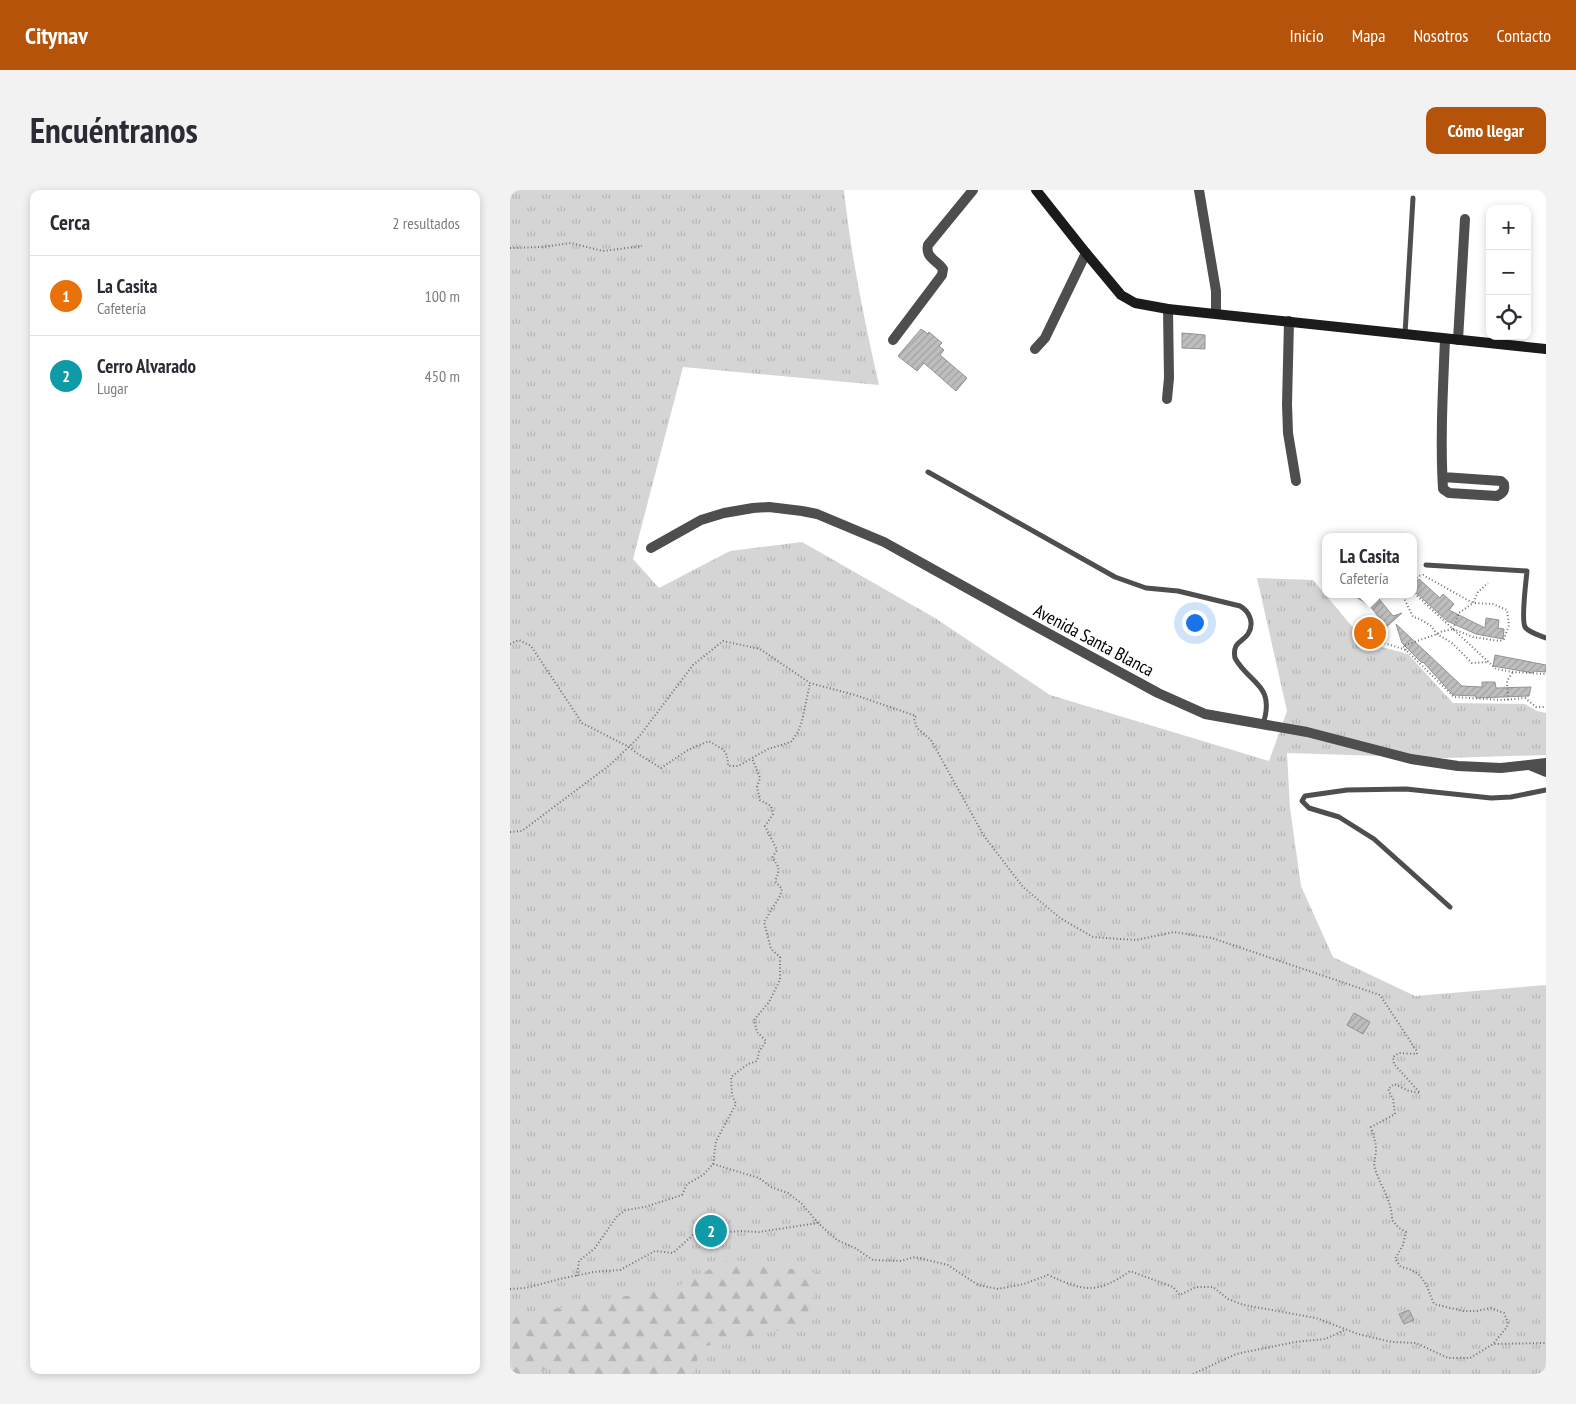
<!DOCTYPE html>
<html lang="es">
<head>
<meta charset="utf-8">
<style>
	:root { --surface:#fff; --page:#f2f2f3; --text:#2b2b33; --muted:#7c7c81; --line:#e1e1e2; --accent:#b45309 }
	body { margin:0; font-family:"PT Sans Narrow",sans-serif; background:var(--page); color:var(--text) }
	.controls { position:absolute; right:15px; top:15px; display:grid; overflow:hidden; border-radius:10px; box-shadow:0 2px 8px #0003 }
	.controls button { width:45px; height:45px; display:grid; place-items:center; padding:0; border:0; border-bottom:1px solid var(--line); background:var(--surface); color:var(--text); font:25px sans-serif }
	.you { position:absolute; left:684px; top:432px; width:18px; height:18px; margin:-12px; border:4px solid #fff; border-radius:50%; background:#1a73e8; box-shadow:0 0 0 8px #1a73e833 }
	.badge { display:grid; place-items:center; width:32px; height:32px; border-radius:50%; background:var(--accent); color:#fff; font-size:16px; font-weight:700 }
	.pin { position:absolute; translate:-50% -50%; border:2px solid #fff; box-shadow:0 1px 5px #0006 }
	.popup { position:absolute; left:812px; top:343px; width:95px; height:65px; box-sizing:border-box; display:grid; place-content:center; border-radius:10px; background:var(--surface); filter:drop-shadow(0 1px 4px #0005); font-size:16px; white-space:nowrap; color:var(--muted) }
	.popup b { font-size:19px; color:var(--text) }
	.popup::after { content:''; position:absolute; left:50%; top:100%; margin-left:-10px; border:10px solid transparent; border-top-color:var(--surface) }
	.list { margin:0; padding:0; list-style:none }
	h2 { display:flex; justify-content:space-between; align-items:center; height:65px; margin:0; padding:0 20px; font-size:21px }
	h2 small { font-size:16px; font-weight:400; color:var(--muted) }
	.list li { display:grid; grid-template-columns:32px 1fr auto; gap:15px; align-items:center; box-sizing:border-box; height:80px; padding:0 20px; border-top:1px solid var(--line) }
	.list b { display:block; font-size:19px; white-space:nowrap }
	.list p { margin:0; font-size:16px; white-space:nowrap; color:var(--muted) }
	.list em { font-size:16px; font-style:normal; color:var(--muted) }
	.icon { flex:none; width:28px; height:28px; fill:none; stroke:currentColor; stroke-width:2; stroke-linecap:round; stroke-linejoin:round }
	.map { position:relative; flex:none; width:1036px; height:1184px; overflow:hidden; border-radius:10px }
	header { display:flex; align-items:center; gap:30px; box-sizing:border-box; height:70px; padding:0 25px; background:var(--accent); color:#fff }
	header strong { font-size:24px }
	nav { display:flex; gap:28px; margin-inline-start:auto; font-size:18px }
	.intro { display:flex; align-items:center; justify-content:space-between; box-sizing:border-box; height:120px; padding:0 30px }
	h1 { margin:0; font-size:35px }
	.button { padding:12px 22px; border-radius:10px; background:var(--accent); color:#fff; font-size:18px; font-weight:700 }
	main { display:flex; gap:30px; padding:0 30px }
	aside { flex:1; background:var(--surface); border-radius:10px; box-shadow:0 2px 8px #0003 }
	.map>svg:first-child { display:block }
	.grass { fill:url(#grass-tufts) }
	.forest { fill:url(#forest-firs) }
	.building { fill:url(#building-hatch); stroke:#929292 }
	.lines { fill:none; stroke-linecap:round; stroke-linejoin:round }
	.path { stroke:#707070; stroke-width:2; stroke-dasharray:1 2.5; stroke-linecap:butt }
	.service { stroke:#4e4e4e; stroke-width:5 }
	.minor { stroke:#4e4e4e; stroke-width:10 }
	.secondary { stroke:#1b1b1b; stroke-width:10 }
	.labels { text-anchor:middle; dominant-baseline:central; stroke-width:4; stroke-linejoin:round; paint-order:stroke }
	.street-label { font-size:18px; fill:#000; stroke:#fff }
</style>
</head>
<body>
<header>
<strong>Citynav</strong>
<nav><a>Inicio</a><a>Mapa</a><a>Nosotros</a><a>Contacto</a></nav>
</header>
<div class="intro"><h1>Encuéntranos</h1><a class="button">Cómo llegar</a></div>
<main>
<aside>
<h2>Cerca<small>2 resultados</small></h2>
<ul class="list">
<li><span class="badge" style="background:#e8710a">1</span><div><b>La Casita</b><p>Cafetería</p></div><em>100 m</em></li>
<li><span class="badge" style="background:#0f9aa8">2</span><div><b>Cerro Alvarado</b><p>Lugar</p></div><em>450 m</em></li>
</ul>
</aside>
<div class="map">
<svg width="1036" height="1184" viewBox="0 0 1036 1184">
	<defs>
		<pattern id="grass-tufts" width="24" height="20" patternUnits="userSpaceOnUse" patternTransform="scale(1.25)"><rect width="24" height="20" fill="#d5d5d5"/><path d="M3 7l-1-3M5 7V3M7 7l1-3M15 17l-1-3M17 17v-4M19 17l1-3" fill="none" stroke="#b5b5b5"/></pattern>
		<pattern id="forest-firs" width="22" height="20" patternUnits="userSpaceOnUse" patternTransform="scale(1.25)"><rect width="22" height="20" fill="#d5d5d5"/><path d="M5 1l3.5 6h-7zM16 11l3.5 6h-7z" fill="#b5b5b5"/></pattern>
		<pattern id="building-hatch" width="6" height="6" patternUnits="userSpaceOnUse" patternTransform="scale(1.25)"><rect width="6" height="6" fill="#bebebe"/><path d="M-1 1l2-2M0 6l6-6M5 7l2-2" fill="none" stroke="#a2a2a2"/></pattern>
	</defs>
	<rect width="100%" height="100%" fill="#fff"/>
	<path class="grass" d="M0,0H334C341,66 354,129 369,195L173,177L123,369L149,398L220,361L292,352L425,428L540,505L759,571L777,521L747,388L803,390L856,453L898,464L943,513L1015,514L1027,521L1036,523V565L935,568L777,563L780,618L791,696L823,767L905,806L1036,795V1184H0Z"/>
	<polygon class="forest" points="219,1069 312,1084 293,1135 191,1157 183,1184 61,1184 49,1177 10,1184 0,1184 0,1127 166,1097"/>
	<g class="building">
		<polygon points="411,139 418,144 419,142 432,153 429,156 434,160 430,165 457,188 446,201 414,173 407,181 388,166"/>
		<polygon points="672,143 695,145 695,159 672,158"/>
		<polygon points="909,389 930,408 933,404 944,414 939,420 975,438 976,428 989,430 988,438 994,439 993,449 966,444 937,431 904,401 904,394"/>
		<polygon points="842,404 865,404 883,426 892,423 873,440 863,443 860,434 871,430 860,416"/>
		<polygon points="886,434 952,496 972,497 972,492 985,492 986,498 1021,497 1019,506 966,508 966,506 943,505 913,472 912,473 892,453"/>
		<polygon points="985,465 1036,475 1036,482 1023,481 1023,483 983,476"/>
		<polygon points="844,823 860,832 853,844 837,835"/>
		<polygon points="899,1120 904,1130 894,1134 889,1124"/>
	</g>
	<g class="lines">
		<g class="path">
			<polyline points="0,58 32,57 61,53 93,61 132,56"/>
			<polyline points="904,390 908,386 913,385 963,413 983,414 997,420 999,435 994,449 990,451 963,447 943,439 904,403"/>
			<polyline points="887,404 893,406 903,427 910,429 921,436 927,444 942,453 962,473 979,472"/>
			<polyline points="943,439 949,423 963,413 968,402 978,393"/>
			<polyline points="871,452 896,460 944,507 992,510 1015,508 1026,517 1036,517"/>
			<path d="M0,454L9,450L21,456L72,533L119,557L128,564L151,578L178,560L199,551C212,560 218,558 218,576H228L242,568"/>
			<polyline points="896,460 893,456 927,444 930,442 943,439 986,479 1003,482 1036,484"/>
			<polyline points="998,510 997,491 1003,482"/>
			<path d="M0,642L12,641L101,574L128,548L183,475L213,451L250,459L300,493L345,505L406,526L404,529L407,538L421,550L474,646L513,697L550,728L583,747L626,750L664,742L702,748L870,805L906,860L907,864L889,863L883,867L884,874L910,903L899,901L884,894L878,899L883,909L885,924L861,937C863,945 866,952 866,960C866,966 863,973 865,979C871,997 882,1011 882,1030L889,1038L896,1042L893,1055L885,1069L891,1077C914,1081 916,1095 924,1114L953,1121H967L981,1118L994,1123L998,1132L997,1137L983,1154"/>
			<path d="M203,974L206,951L226,914L222,905L221,887L238,874L247,871L249,862L256,851L247,842L244,830L259,812L270,790V767L261,759L254,732L270,706L272,699L265,691C270,680 270,677 262,668L267,660L255,636L263,624L261,616L250,610L247,597L250,588L242,568L258,559L281,552L288,542L292,531L300,493"/>
			<polyline points="67,1086 69,1071 85,1058 107,1026 116,1020 135,1017 172,1005 177,994 193,985 203,974 249,988 261,997 278,1003 292,1014 308,1033"/>
			<path d="M0,1099L16,1098L50,1089L83,1082L110,1080L145,1061L163,1063L183,1045L230,1041L249,1042L308,1033L327,1050L345,1058L363,1070L391,1071L405,1067L438,1075L468,1095L488,1099L514,1094L538,1085C574,1101 586,1105 620,1081L663,1097L670,1105L686,1097H703L718,1109L734,1115L806,1128L848,1144L882,1152L906,1153L938,1168H960L983,1154L1036,1153"/>
			<polyline points="683,1184 726,1164 785,1152 815,1149 835,1140"/>
		</g>
		<g class="service">
			<polyline points="895,144 903,8"/>
			<path d="M418,282L605,387L636,398L668,401L730,416C739,421 745,433 738,444C735,449 729,451 726,456C724,460 724,463 725,468C739,494 766,494 753,534"/>
			<path d="M916,375L1017,381C1016,392 1011,429 1015,437C1019,443 1029,445 1036,448"/>
			<polyline points="940,717 864,649 829,627 799,618 792,611 795,606 837,600 896,599 981,608 1001,607 1036,600"/>
		</g>
		<g class="minor">
			<polyline points="689,0 706,101 706,123"/>
			<polyline points="779,131 777,214 778,243 786,291"/>
			<path d="M383,150L432,85L433,79C427,70 415,68 418,55L463,0"/>
			<polyline points="948,150 955,29"/>
			<polyline points="525,159 535,148 576,63"/>
			<polyline points="657,209 659,188 658,119"/>
			<path d="M933,287L991,291L994,294C995,301 993,303 987,306L939,303L933,299C930,249 933,199 935,149"/>
			<polyline points="141,358 191,330 214,323 243,318 259,317 292,321 307,324 374,352 525,436 648,503 695,524 797,542 901,569 948,576 991,578 1036,573"/>
			<polyline points="1019,575 1036,582"/>
		</g>
		<polyline class="secondary" points="526,0 576,63 611,105 625,113 658,119 1036,159"/>
	</g>
	<g class="labels">
		<g class="street-label">
			<text transform="translate(584 450) rotate(28)">Avenida Santa Blanca</text>
		</g>
	</g>
</svg>
<div class="controls">
<button>+</button>
<button>−</button>
<button><svg class="icon" aria-label="locate" viewBox="0 0 24 24"><circle cx="12" cy="12" r="6"/><path d="M12 2v4M12 18v4M2 12h4M18 12h4"/></svg></button>
</div>
<div class="you"></div>
<div class="pin badge" style="left:860px;top:443px;background:#e8710a">1</div>
<div class="popup"><b>La Casita</b>Cafetería</div>
<div class="pin badge" style="left:201px;top:1041px;background:#0f9aa8">2</div>
</div>
</main>
</body>
</html>
